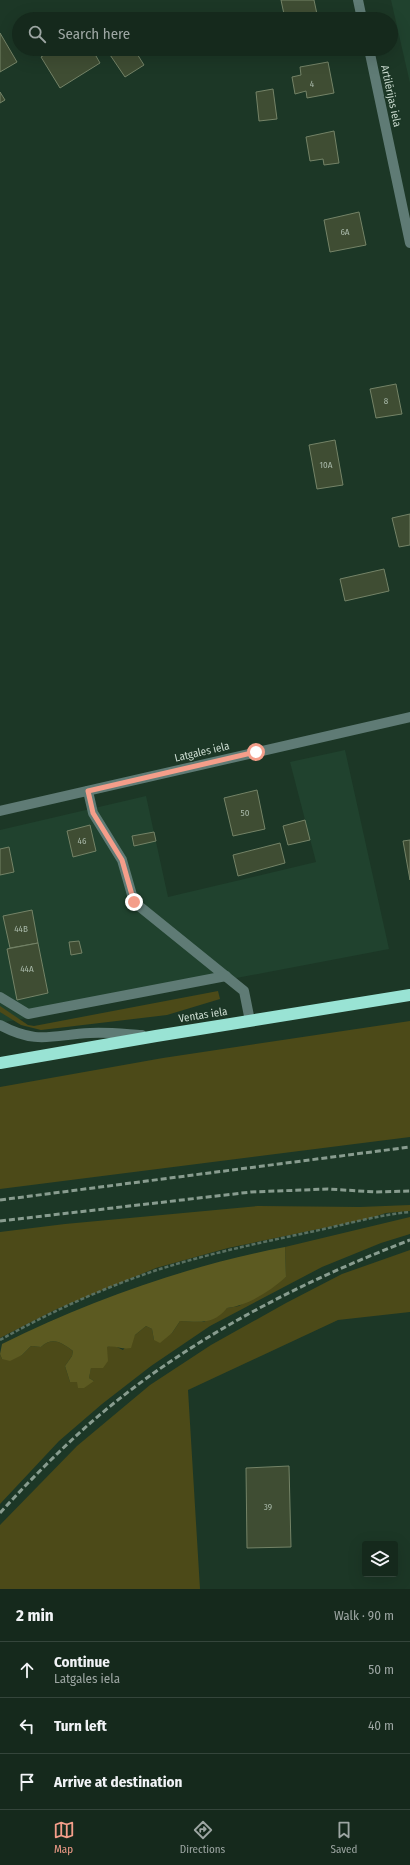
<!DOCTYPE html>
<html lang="en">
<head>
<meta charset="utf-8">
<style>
	:root { --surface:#15291c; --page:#1e3125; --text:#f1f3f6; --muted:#9da6a3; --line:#34453b; --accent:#f49e8a }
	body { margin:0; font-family:"Fira Sans Condensed",sans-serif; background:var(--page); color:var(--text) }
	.controls { position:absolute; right:12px; bottom:12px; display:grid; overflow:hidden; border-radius:4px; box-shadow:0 4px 16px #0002 }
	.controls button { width:36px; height:36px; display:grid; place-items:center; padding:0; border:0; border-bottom:1px solid var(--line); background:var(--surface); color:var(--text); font:20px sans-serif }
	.stop { position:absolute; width:12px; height:12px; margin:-9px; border:3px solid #f49e8a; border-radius:50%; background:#fff }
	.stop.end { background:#f49e8a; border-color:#fff; box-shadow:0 1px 4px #0008 }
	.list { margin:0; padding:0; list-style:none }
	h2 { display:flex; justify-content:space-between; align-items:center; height:52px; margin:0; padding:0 16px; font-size:17px }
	h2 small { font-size:13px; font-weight:400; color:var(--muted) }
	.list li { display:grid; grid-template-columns:26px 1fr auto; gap:12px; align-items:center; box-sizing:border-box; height:56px; padding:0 16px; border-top:1px solid var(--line) }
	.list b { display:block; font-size:15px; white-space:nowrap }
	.list p { margin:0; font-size:13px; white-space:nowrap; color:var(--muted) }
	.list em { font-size:13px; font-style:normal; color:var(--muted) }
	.icon { flex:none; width:22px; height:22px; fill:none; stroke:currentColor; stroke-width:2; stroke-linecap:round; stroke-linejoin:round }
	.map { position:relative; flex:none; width:410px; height:1589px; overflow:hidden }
	.search { position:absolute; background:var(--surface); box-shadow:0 4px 16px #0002; left:12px; right:12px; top:12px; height:44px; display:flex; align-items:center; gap:10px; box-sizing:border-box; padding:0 14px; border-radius:22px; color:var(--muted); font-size:15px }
	.sheet { height:220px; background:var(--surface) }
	nav { display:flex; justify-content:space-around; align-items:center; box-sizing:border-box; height:56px; border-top:1px solid var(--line); background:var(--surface); font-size:11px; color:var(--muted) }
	nav a { display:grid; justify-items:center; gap:2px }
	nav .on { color:var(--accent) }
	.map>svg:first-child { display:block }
	.built { fill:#20422e }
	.green { fill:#4c4a18 }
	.forest { fill:#5c5a21 }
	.building { fill:#3f4d33; stroke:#748367 }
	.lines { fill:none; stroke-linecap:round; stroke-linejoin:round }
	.path { stroke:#597061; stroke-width:2.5; stroke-dasharray:4 2; stroke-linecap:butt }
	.minor { stroke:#5f7b75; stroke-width:10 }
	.highway { stroke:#99e3d4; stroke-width:12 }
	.rail { stroke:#889c8f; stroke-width:3; stroke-dasharray:6 3; stroke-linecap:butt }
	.route { stroke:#f49e8a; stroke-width:5 }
	.labels { text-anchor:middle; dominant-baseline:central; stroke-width:3; stroke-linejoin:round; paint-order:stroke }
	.number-label { font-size:9px; fill:#a7b7a8 }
	.street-label { font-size:11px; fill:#cadacf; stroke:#1c3726 }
</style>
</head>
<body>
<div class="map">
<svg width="410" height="1589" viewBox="0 0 410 1589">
	<rect width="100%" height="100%" fill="#1c3726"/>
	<g class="built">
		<polygon points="391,0 410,0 410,83"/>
		<polygon points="345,750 389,949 0,1023 0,830 146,796 168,897 316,862 290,762"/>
	</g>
	<g class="green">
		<polygon points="218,991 220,999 167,1015 41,1030 21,1025 0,1012 0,1006 28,1025 34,1026"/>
		<polygon points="410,1021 410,1137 0,1189 0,1087 163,1058"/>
		<polygon points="410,1205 410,1211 386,1213 367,1219 228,1248 156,1268 57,1309 0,1338 0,1232 65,1224 258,1206 360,1207"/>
		<path d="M410,1217V1234L381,1243L322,1267L210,1326L151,1366L102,1404L59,1441L0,1504V1354L2,1359L22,1355L31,1346L41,1347C53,1336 62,1343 73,1351L72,1356L65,1366L70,1382L94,1381L89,1378L91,1367L107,1347L113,1345L123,1350L135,1335L146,1326L152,1329L154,1340L172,1333L180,1321L204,1322L227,1308L239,1306L286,1277L285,1247Z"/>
		<polygon points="410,1250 410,1312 338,1320 188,1390 200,1589 0,1589 0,1525 77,1446 150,1385 211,1345 286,1303 342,1274"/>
	</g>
	<path class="forest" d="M285,1247L286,1277C270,1291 249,1305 227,1308C213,1325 200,1322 180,1321L172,1333L160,1343L154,1340L152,1329L146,1326L135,1335L131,1348C122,1350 115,1345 107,1347L108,1361L103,1368H91L89,1378L94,1381L84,1388H78L77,1382H70L65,1366L72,1356L73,1351C62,1343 53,1336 41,1347L31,1346L22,1355L10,1361L2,1359L0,1354L2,1344C91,1300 186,1266 285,1247Z"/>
	<g class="building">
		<polygon points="281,0 314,0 318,19 285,19"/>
		<polygon points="0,33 17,62 0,72"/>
		<polygon points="54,49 92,49 100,63 60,88 41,57"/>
		<polygon points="106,49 134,49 144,65 125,77"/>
		<polygon points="328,62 334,93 307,98 306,91 295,94 292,77 301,75 300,67"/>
		<polygon points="273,89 277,119 259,121 256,92"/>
		<polygon points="0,92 5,100 0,103"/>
		<polygon points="334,131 339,163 324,165 323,159 310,161 306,137"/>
		<polygon points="359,212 366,245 330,252 324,220"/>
		<polygon points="396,384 402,414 376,418 370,389"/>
		<polygon points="335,440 343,485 317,489 309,445"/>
		<polygon points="410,514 410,545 399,547 392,518"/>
		<polygon points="384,569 389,591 345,601 340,579"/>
		<polygon points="257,790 265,829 233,836 224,798"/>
		<polygon points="305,820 310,840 288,845 283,826"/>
		<polygon points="90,825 96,851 73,857 67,831"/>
		<polygon points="154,832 156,841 134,846 132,836"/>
		<polygon points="410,840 410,880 403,841"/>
		<polygon points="280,843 285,863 238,876 233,855"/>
		<polygon points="9,847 14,872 0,875 0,849"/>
		<polygon points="32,910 38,943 10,948 3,916"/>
		<polygon points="79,941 82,953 71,955 69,942"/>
		<polygon points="38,943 48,993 17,1000 7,949"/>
		<polygon points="289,1466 291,1547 247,1548 246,1468"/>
	</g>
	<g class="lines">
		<path class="path" d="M0,1340C50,1312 105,1287 160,1269C211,1253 263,1242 315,1231C347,1224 378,1215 410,1212"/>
		<g class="minor">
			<polyline points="358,0 362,19"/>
			<polyline points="369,49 410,243"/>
			<polyline points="88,791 93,813 122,860 134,902 244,991 250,1021"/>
			<polyline points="0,811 410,717"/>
			<polyline points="0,997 28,1014 226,976"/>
			<path d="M0,1025C37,1045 52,1035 90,1033C107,1032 125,1034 142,1035"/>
		</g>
		<polyline class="highway" points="0,1063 156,1036 410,995"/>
		<g class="rail">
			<polyline points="0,1200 410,1147"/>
			<polyline points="0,1221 251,1192 328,1189 376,1192 410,1191"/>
			<path d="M0,1513C28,1482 57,1453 88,1425C181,1343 295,1284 410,1240"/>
		</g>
	</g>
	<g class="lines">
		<polyline class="route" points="134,902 122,860 93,813 88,791 256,752"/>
	</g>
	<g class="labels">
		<g class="number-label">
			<text x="312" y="84">4</text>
			<text x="345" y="232">6A</text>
			<text x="386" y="401">8</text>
			<text x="326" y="465">10A</text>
			<text x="245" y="813">50</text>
			<text x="82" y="841">46</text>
			<text x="21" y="929">44B</text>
			<text x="27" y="969">44A</text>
			<text x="268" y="1507">39</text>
		</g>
		<g class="street-label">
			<text transform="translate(391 96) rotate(78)">Artilērijas iela</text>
			<text transform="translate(202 752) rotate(-13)">Latgales iela</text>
			<text transform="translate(203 1015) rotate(-9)">Ventas iela</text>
		</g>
	</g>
</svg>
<div class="controls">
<button><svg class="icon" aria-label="layers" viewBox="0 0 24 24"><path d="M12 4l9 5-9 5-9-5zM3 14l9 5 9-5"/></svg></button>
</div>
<div class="stop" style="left:256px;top:752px"></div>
<div class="stop end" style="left:134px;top:902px"></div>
<div class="search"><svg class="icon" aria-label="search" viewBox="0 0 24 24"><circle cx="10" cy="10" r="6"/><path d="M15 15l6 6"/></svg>Search here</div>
</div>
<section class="sheet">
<h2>2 min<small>Walk · 90 m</small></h2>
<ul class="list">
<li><svg class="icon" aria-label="ahead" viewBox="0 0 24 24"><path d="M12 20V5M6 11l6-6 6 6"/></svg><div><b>Continue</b><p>Latgales iela</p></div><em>50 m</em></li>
<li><svg class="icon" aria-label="left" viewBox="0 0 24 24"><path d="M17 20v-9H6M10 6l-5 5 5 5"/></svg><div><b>Turn left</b></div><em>40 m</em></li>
<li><svg class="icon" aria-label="arrive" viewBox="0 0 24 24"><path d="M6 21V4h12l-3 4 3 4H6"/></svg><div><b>Arrive at destination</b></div></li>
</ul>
</section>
<nav>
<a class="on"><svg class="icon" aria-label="map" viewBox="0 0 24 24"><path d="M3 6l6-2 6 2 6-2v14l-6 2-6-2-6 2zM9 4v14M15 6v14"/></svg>Map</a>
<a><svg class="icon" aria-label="directions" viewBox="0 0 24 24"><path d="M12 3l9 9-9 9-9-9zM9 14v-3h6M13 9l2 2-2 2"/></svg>Directions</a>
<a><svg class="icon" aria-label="saved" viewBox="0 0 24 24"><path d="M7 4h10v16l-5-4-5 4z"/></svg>Saved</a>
</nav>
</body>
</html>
